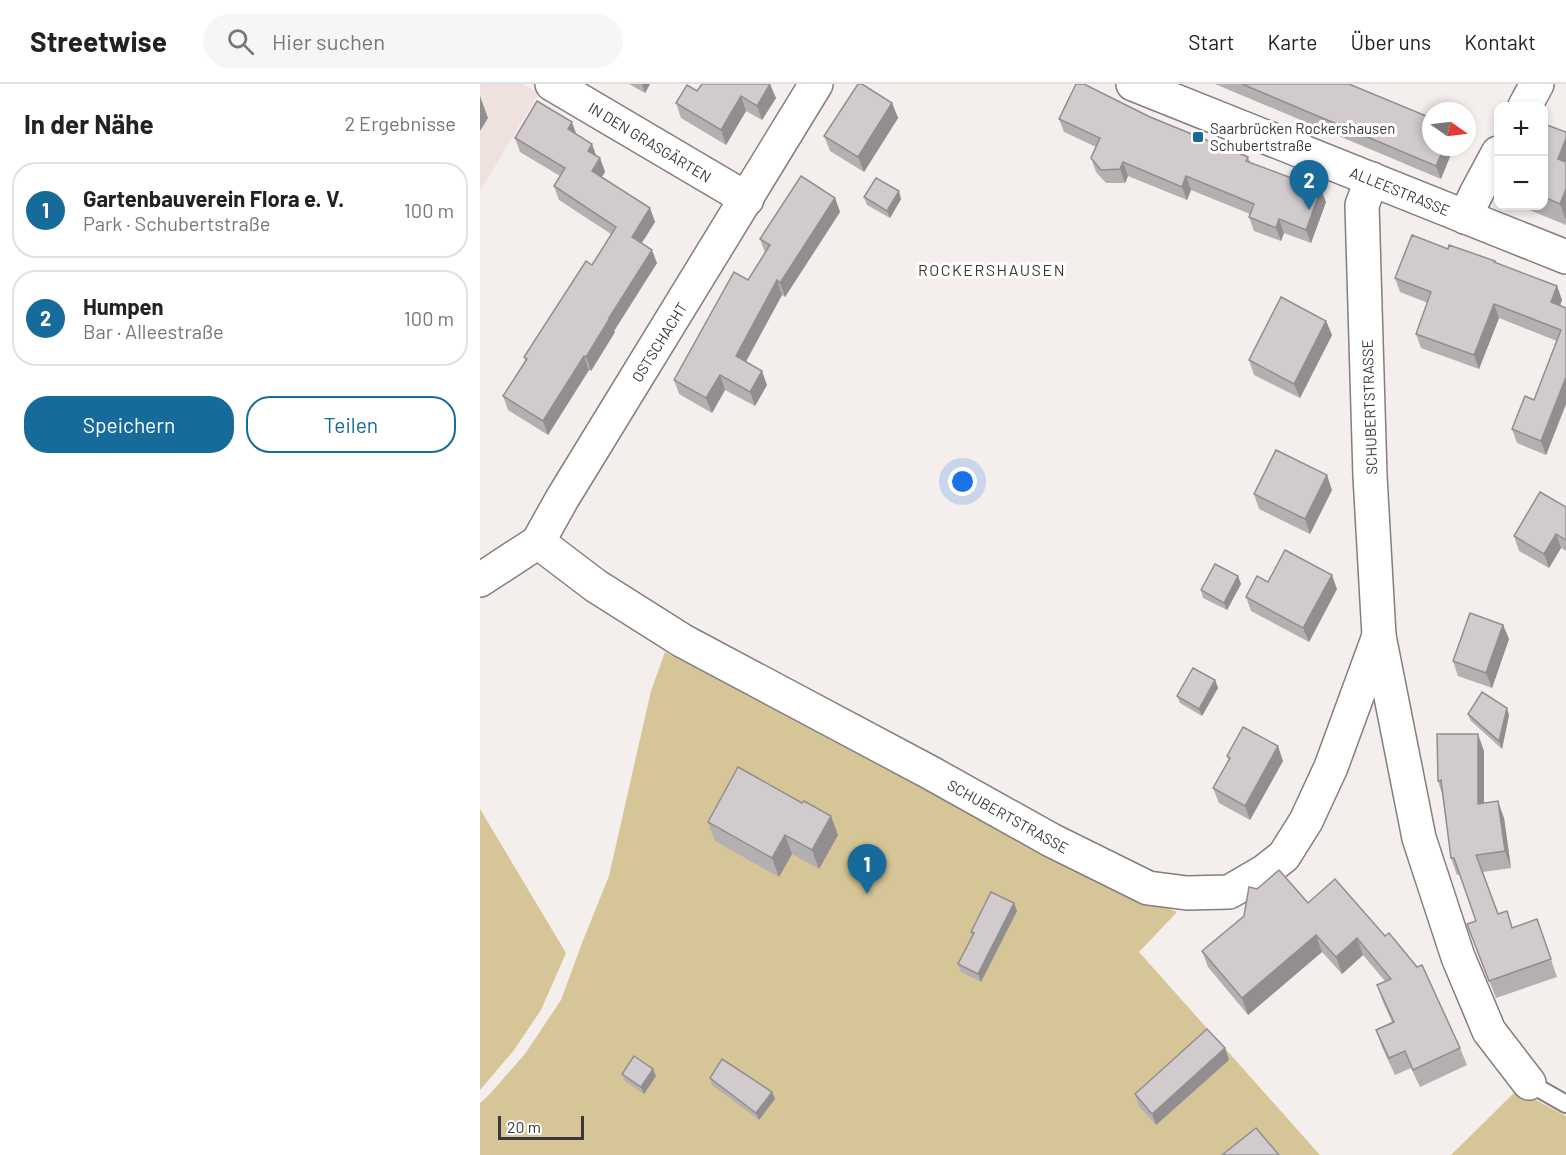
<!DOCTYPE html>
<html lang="de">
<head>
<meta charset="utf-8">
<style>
	:root { --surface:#fff; --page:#f6f6f6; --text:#222; --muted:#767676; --line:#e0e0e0; --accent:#166b9b }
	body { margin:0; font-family:Barlow,sans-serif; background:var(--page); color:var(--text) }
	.controls { position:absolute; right:18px; top:18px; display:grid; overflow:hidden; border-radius:12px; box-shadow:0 3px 9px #0003 }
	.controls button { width:54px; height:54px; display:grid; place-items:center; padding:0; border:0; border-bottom:2px solid var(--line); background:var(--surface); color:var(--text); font:30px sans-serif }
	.compass { position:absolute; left:942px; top:18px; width:54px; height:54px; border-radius:50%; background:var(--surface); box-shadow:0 3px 9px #0003; rotate:104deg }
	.scale { position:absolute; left:18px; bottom:15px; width:86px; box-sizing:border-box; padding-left:6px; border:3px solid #3a3838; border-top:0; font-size:16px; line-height:21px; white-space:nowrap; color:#3a3838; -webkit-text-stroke:4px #fff; paint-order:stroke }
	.you { position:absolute; left:483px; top:398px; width:21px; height:21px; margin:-15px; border:4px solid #fff; border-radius:50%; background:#1a73e8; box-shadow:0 0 0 9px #1a73e833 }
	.badge { display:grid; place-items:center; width:39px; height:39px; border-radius:50%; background:var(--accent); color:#fff; font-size:20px; font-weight:700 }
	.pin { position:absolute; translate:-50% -50px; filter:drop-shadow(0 2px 3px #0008) }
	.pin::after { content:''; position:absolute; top:32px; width:21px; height:18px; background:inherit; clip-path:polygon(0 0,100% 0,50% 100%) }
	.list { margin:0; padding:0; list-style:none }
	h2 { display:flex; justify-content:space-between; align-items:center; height:78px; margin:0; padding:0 24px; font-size:26px }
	h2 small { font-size:20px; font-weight:400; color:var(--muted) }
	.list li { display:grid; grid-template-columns:39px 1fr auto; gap:18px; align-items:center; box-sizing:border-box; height:96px; margin:0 12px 12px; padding:0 12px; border:2px solid var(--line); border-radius:24px }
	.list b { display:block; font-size:22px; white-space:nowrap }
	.list p { margin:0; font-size:20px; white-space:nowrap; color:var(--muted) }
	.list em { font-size:20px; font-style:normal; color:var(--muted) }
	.actions { display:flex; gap:12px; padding:18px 24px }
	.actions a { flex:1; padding:14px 0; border:2px solid var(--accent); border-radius:24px; text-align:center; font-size:21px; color:var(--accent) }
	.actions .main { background:var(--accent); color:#fff }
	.icon { flex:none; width:33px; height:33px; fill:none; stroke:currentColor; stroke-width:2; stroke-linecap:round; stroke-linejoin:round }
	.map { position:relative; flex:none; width:1086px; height:1071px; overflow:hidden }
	header { display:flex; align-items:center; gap:36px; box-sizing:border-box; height:84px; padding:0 30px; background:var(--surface); border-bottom:2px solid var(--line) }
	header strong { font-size:28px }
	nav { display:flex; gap:33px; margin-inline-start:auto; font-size:21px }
	.search { width:420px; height:54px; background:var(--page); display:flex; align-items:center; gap:15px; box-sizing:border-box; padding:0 21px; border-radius:33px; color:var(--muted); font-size:22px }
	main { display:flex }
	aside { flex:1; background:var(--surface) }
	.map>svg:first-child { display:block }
	.built { fill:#efe1de }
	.green { fill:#d6c596 }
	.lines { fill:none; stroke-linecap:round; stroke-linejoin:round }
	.service-casing { stroke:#847e7d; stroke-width:20 }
	.minor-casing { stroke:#847e7d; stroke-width:36 }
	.tertiary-casing { stroke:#847e7d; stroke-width:36 }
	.service { stroke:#fff; stroke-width:16 }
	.minor { stroke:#fff; stroke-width:33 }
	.tertiary { stroke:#fff; stroke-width:33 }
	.wall { fill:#b4afb0 }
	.shaded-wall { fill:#928e90 }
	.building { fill:#d1cbcd; stroke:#928e90; stroke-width:1.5 }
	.poi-dot { fill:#166b9b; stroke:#fff; stroke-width:2 }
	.labels { text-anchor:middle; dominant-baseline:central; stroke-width:6; stroke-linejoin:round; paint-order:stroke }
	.poi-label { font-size:15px; fill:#3a3838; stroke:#fff; text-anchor:start }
	.street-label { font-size:15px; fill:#3a3838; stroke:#fff }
	.neighbourhood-label { font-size:16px; letter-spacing:1.5px; fill:#3a3838; stroke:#fff }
</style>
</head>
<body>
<header>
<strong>Streetwise</strong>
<div class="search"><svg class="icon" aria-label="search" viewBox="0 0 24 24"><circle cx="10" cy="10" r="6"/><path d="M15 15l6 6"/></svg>Hier suchen</div>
<nav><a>Start</a><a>Karte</a><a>Über uns</a><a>Kontakt</a></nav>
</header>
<main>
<aside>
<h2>In der Nähe<small>2 Ergebnisse</small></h2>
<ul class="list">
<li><span class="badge">1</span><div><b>Gartenbauverein Flora e. V.</b><p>Park · Schubertstraße</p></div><em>100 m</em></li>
<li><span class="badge">2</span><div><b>Humpen</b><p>Bar · Alleestraße</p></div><em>100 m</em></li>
</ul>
<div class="actions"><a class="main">Speichern</a><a>Teilen</a></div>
</aside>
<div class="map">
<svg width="1086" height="1071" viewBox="0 0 1086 1071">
	<rect width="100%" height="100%" fill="#f4eeed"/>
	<polygon class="built" points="0,0 42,0 59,9 0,107"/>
	<g class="green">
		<polygon points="185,568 605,791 697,828 659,868 840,1071 0,1071 0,1019 8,1012 45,970 81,916 102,859 129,792 171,607"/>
		<polygon points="0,725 86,869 61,926 34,966 0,1006"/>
		<polygon points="1037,1006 1086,1032 1086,1071 971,1071"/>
	</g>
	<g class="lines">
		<g class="service-casing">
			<polyline id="service" points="1049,999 1086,1020"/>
		</g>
		<g class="minor-casing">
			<g id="minor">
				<polyline points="72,0 267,115"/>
				<polyline points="1045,22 1057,0"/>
				<polyline points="892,95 882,121 890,392 899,552 939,754 978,873 1009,947 1049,999"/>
				<polyline points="985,133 996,110 1018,69"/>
				<polyline points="58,458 116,502 203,557 451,689 571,756 668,804 707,809 749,808 785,787 804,772 826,737 851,683 899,552"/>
				<polyline points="0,496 58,458 82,415 336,0"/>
			</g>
		</g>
		<g class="tertiary-casing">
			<polyline id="tertiary" points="653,0 1086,173"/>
		</g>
		<use href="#service" class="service"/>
		<use href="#minor" class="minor"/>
		<use href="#tertiary" class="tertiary"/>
	</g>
	<g class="wall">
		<polygon points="149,0 170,0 165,9"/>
		<polygon points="735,0 869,0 951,34 961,95"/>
		<polygon points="217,7 296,14 282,36 266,27 246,61 201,34 196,19"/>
		<polygon points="412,19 418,34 384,88 350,67 344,52"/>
		<polygon points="670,33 768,73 770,78 846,118 831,159 804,149 801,157 774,147 769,133 770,130 711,106 707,116 648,92 645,99 626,99 616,88 611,74 616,63 584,48 579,35"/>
		<polygon points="1064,40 1086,48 1086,141 1040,122 1064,122"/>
		<polygon points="97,51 117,73 120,74 125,88 121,93 170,124 175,138 162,159 177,179 134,247 135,248 111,287 109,286 68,351 28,326 23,312 45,277 44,273 112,181 131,150 79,116 74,102 80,92 40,68 35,54"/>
		<polygon points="384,113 421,115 410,134 387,121"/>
		<polygon points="355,114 360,128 305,213 302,211 266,278 287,301 275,322 245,306 232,329 199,310 194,296 268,196 285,169 280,155"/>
		<polygon points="968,165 1015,177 1015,179 1077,202 1082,216 1080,222 1086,224 1086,320 1066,371 1037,359 1032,345 1054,316 1077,257 1019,234 999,285 941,264 936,250 948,219 920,208 915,194"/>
		<polygon points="846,237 852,251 820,314 774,291 769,276"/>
		<polygon points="852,406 830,450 779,425 774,410"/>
		<polygon points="1086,423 1086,467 1081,464 1069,484 1039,467 1034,452"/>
		<polygon points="758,492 761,500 747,526 723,514 721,506"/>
		<polygon points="788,498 857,505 829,558 771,527 766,513"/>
		<polygon points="1023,541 1029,555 1012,604 978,592 973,577"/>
		<polygon points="735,596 738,604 722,632 700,619 697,612"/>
		<polygon points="988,630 1029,631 1022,665 991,637"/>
		<polygon points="1004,667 1004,719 1024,734 1031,784 1003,788 1018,830 1027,827 1033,844 1057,835 1077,893 1016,914 987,840 996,837 980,791 977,791 971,774 962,710 958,697"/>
		<polygon points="747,672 803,677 770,736 739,719 733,704 749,677"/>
		<polygon points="322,719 358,751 339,785 312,770 299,793 235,757 228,738"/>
		<polygon points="855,795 980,964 987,981 940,1003 931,984 915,991 902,963 896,946 912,938 903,918 897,901 905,897 883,871 862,890 842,868 768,931 728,883 722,867 828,819"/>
		<polygon points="537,827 501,898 481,888 478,880 492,851 491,848"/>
		<polygon points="745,964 749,976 676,1041 659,1022 655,1010"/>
		<polygon points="142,990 176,992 164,1010 145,997"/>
		<polygon points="230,994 292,1008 295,1015 279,1036 232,1001"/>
	</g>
	<g class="shaded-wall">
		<polygon points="162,0 170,0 165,9"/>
		<polygon points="290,0 296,14 282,36 277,22"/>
		<polygon points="0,12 8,34 0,47"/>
		<polygon points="261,12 266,27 246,61 241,46"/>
		<polygon points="412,19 418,34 384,88 378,73"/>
		<polygon points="92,38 97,52 88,45"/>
		<polygon points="1086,54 1086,96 1078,75"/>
		<polygon points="112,60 117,74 108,67"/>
		<polygon points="964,63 974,63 961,95 956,82"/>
		<polygon points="120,74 125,88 117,101 112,87"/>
		<polygon points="643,78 648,92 645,99 640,85"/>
		<polygon points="706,92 711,106 707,116 702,103"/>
		<polygon points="841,105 846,118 831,159 826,146"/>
		<polygon points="1086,105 1086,136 1080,120"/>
		<polygon points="419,107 421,115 410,134 407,127"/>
		<polygon points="355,114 360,128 305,213 300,199"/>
		<polygon points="170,124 175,138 157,166 152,153"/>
		<polygon points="799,135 804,149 801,157 796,144"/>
		<polygon points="172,166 177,179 134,247 135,248 111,287 106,273 129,234"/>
		<polygon points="297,196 302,211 261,286 256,272"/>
		<polygon points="1077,202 1082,216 1076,232 1071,218"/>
		<polygon points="1014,220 1019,234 999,285 994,271"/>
		<polygon points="846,237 852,251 820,314 814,300"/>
		<polygon points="104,272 109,286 68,351 63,337"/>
		<polygon points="282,287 287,301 275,322 270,308"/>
		<polygon points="240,291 245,306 232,329 226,314"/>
		<polygon points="1086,293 1086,320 1066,371 1061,357"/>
		<polygon points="847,391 852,406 830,450 825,435"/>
		<polygon points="1076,450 1081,464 1069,484 1064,470"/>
		<polygon points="852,491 857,505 829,558 823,544"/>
		<polygon points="758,492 761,500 747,526 744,519"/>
		<polygon points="1023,541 1029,555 1012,604 1006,589"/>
		<polygon points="735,596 738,604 722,632 719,625"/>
		<polygon points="1027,624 1029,631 1022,665 1019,657"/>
		<polygon points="998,650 1004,667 1004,737 998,720"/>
		<polygon points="798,662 803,677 770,736 765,722"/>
		<polygon points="1018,717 1024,734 1031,784 1025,767"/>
		<polygon points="351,732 358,751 339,785 332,766"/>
		<polygon points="305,751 312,770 299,793 292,774"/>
		<polygon points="534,819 537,827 501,898 498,890"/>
		<polygon points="836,851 842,868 768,931 762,914"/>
		<polygon points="877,854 883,871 862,890 856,873"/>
		<polygon points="745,964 749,976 676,1041 672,1030"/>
		<polygon points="173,985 176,992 164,1010 161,1003"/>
		<polygon points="292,1008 295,1015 279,1036 276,1029"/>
	</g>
	<g class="building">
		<polygon points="222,0 290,0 277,22 261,12 241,46 196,19 207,1 217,7"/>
		<polygon points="378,0 382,0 412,19 378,73 344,52"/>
		<polygon points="596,0 604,0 670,33 768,73 766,77 841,105 826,146 799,135 796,144 769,133 774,120 706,92 702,103 643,78 640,85 621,86 611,74 620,54 579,35"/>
		<polygon points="762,0 869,0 951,34 951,63 964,63 956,82"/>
		<polygon points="57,17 92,38 88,45 112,60 108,67 120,74 112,87 170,124 152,153 172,166 129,234 130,234 106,273 104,272 63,337 23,312 47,275 44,273 106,177 112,181 136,143 74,102 85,84 35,54"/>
		<polygon points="1064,40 1086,48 1086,54 1078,75 1086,78 1086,105 1080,120 1064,113"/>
		<polygon points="321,92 355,114 300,199 297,196 256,272 282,287 270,308 240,291 226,314 194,296 254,188 268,196 290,161 280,155"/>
		<polygon points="396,94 419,107 407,127 384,113"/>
		<polygon points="932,151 968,165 969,161 1015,177 1014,178 1077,202 1071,218 1086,224 1086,293 1061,357 1032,345 1045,312 1054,316 1081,246 1014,220 994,271 936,250 951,208 915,194"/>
		<polygon points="801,213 846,237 814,300 769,276"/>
		<polygon points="796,366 847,391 825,435 774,410"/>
		<polygon points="1060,408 1086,423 1086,456 1076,450 1064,470 1034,452"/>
		<polygon points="805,466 852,491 823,544 766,513 777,492 788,498"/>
		<polygon points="735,480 758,492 744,519 721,506"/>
		<polygon points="990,529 1023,541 1006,589 973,577"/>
		<polygon points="713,584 735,596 719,625 697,612"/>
		<polygon points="1002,608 1027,624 1019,657 988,630"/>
		<polygon points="763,643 798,662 765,722 733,704 750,674 747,672"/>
		<polygon points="957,650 998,650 998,720 1018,717 1025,767 996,771 1018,830 1027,827 1032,844 1057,835 1071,875 1009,897 987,840 996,837 974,774 971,774 961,696 958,697"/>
		<polygon points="258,683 322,719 324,717 351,732 332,766 305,751 292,774 228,738"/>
		<polygon points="799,786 828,819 855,795 905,852 909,849 937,883 942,881 980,964 933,986 925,967 909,974 896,946 914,938 897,901 911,895 877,854 856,873 836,851 762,914 722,867 764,832 769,803 777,805"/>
		<polygon points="511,808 534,819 498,890 478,880 494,849 491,848"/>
		<polygon points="727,945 745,964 672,1030 655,1010"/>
		<polygon points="154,972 173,985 161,1003 142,990"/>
		<polygon points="242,975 292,1008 276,1029 230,994"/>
		<polygon points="776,1044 799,1071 742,1071"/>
	</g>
	<rect class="poi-dot" x="712" y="47" width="12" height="12" rx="3"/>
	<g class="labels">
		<g class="poi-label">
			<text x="730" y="44">Saarbrücken Rockershausen<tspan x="730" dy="17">Schubertstraße</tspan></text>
		</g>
		<g class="street-label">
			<text transform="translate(170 58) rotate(31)">IN DEN GRASGÄRTEN</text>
			<text transform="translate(920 107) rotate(22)">ALLEESTRASSE</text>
			<text transform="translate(179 258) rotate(-58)">OSTSCHACHT</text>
			<text transform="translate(889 323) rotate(-92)">SCHUBERTSTRASSE</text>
			<text transform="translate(528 732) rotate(29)">SCHUBERTSTRASSE</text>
		</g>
		<g class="neighbourhood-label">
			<text x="512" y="185">ROCKERSHAUSEN</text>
		</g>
	</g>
</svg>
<div class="controls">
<button>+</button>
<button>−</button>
</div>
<svg class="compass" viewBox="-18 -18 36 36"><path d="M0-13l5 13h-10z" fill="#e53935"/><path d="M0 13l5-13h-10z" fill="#767676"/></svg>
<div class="scale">20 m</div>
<div class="you"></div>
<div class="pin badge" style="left:387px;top:810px">1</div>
<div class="pin badge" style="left:829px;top:126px">2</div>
</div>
</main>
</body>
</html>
